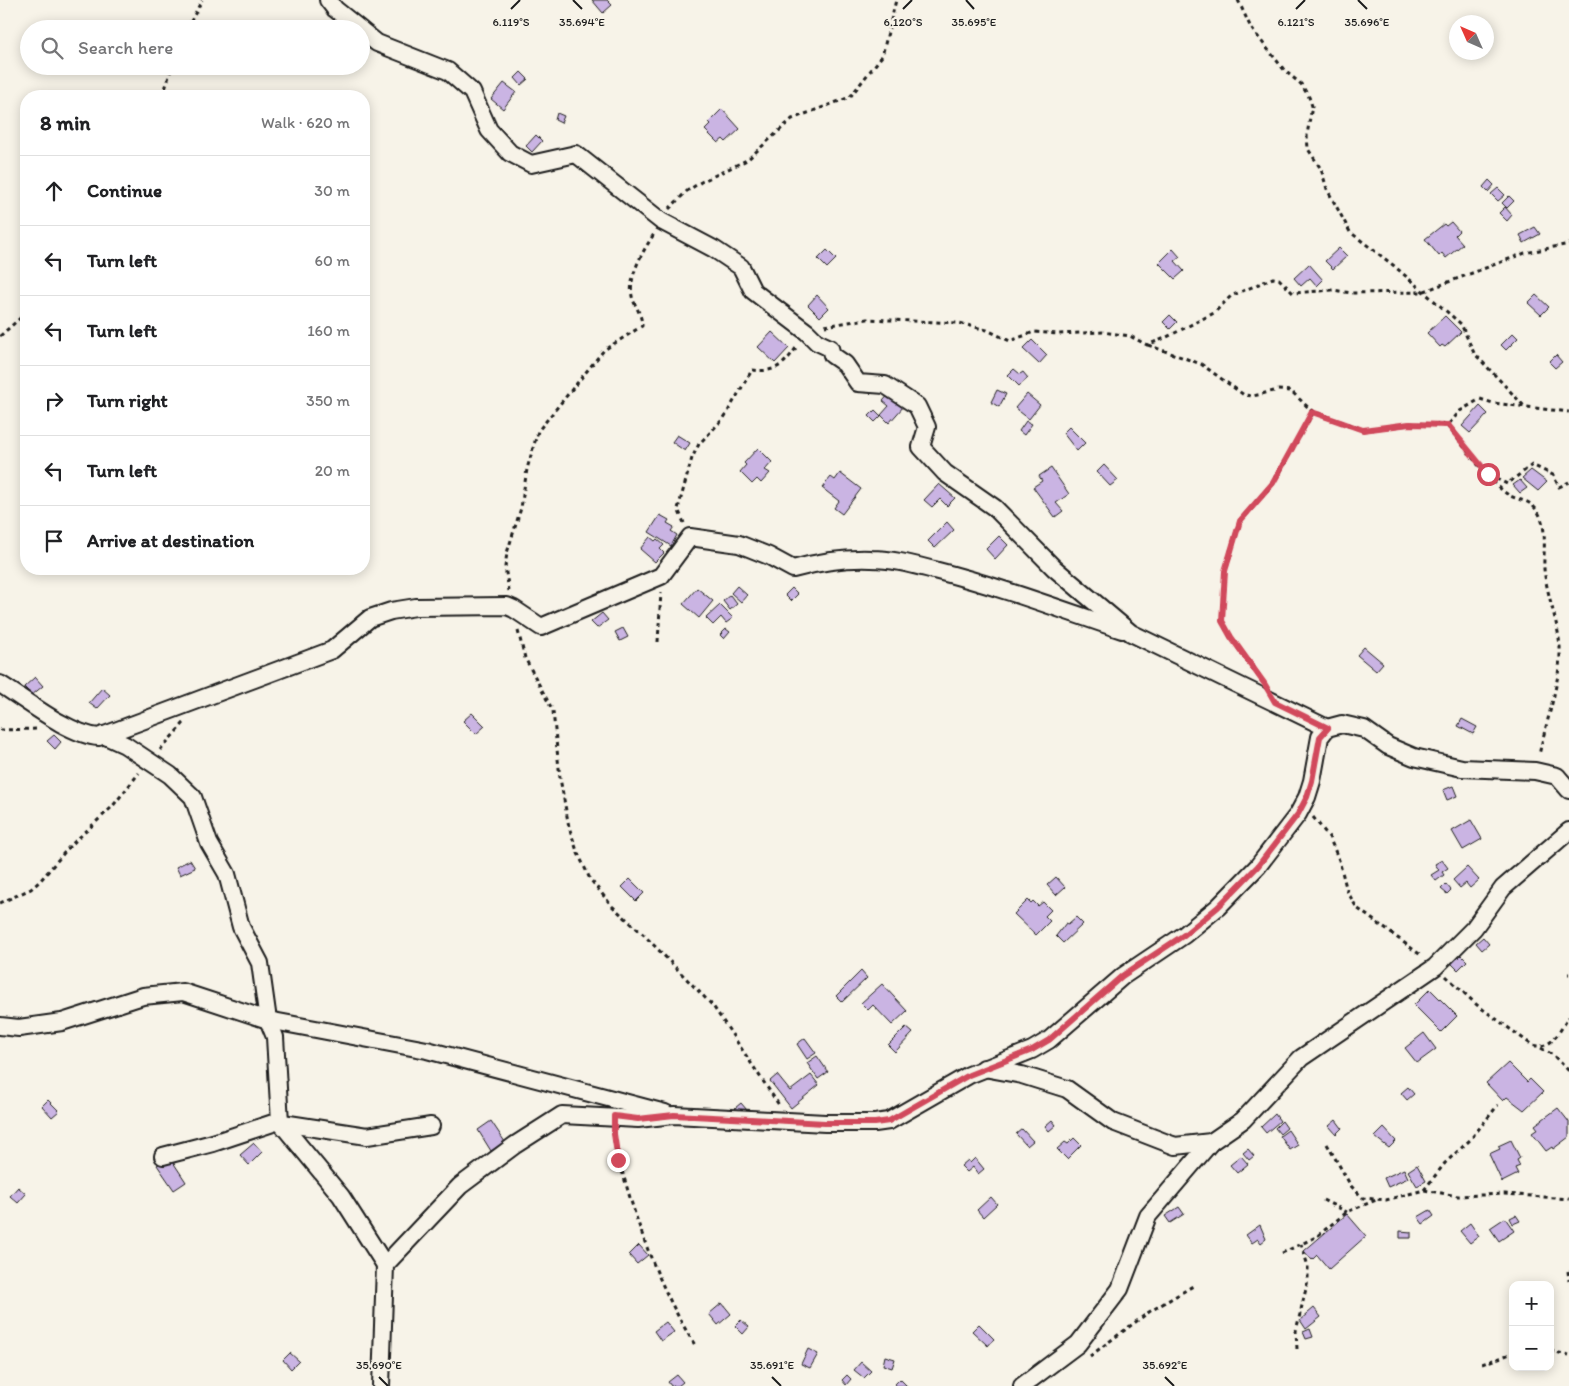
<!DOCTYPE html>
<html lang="en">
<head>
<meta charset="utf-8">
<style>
	:root { --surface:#fff; --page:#f6f6f6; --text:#202124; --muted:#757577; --line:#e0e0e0 }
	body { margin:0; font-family:Itim,sans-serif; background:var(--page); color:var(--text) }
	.controls { position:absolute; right:15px; bottom:15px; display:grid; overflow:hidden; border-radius:10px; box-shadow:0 2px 12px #0003 }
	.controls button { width:45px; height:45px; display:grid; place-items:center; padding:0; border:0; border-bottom:1px solid var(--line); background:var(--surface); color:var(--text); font:25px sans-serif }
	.compass { position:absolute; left:1449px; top:15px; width:45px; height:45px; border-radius:50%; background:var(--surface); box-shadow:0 2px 12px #0003; rotate:315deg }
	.stop { position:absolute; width:15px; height:15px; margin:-11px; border:4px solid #d1495b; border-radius:50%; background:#fff }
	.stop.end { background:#d1495b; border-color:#fff; box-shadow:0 1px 5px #0008 }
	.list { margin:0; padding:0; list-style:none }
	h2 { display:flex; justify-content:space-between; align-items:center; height:65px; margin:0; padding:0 20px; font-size:21px }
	h2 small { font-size:16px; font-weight:400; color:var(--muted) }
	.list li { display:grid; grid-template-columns:32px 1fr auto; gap:15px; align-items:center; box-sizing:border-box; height:70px; padding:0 20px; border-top:1px solid var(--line) }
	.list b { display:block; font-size:19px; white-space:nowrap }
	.list em { font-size:16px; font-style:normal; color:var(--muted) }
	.icon { flex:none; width:28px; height:28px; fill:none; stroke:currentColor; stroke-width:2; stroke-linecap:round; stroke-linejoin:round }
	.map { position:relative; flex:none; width:1569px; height:1386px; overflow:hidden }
	.search { position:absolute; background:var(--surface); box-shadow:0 2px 12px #0003; left:20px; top:20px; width:350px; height:55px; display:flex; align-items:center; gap:12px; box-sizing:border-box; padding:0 18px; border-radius:28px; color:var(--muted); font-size:19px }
	.panel { position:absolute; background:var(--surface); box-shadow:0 2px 12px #0003; left:20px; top:90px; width:350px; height:485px; border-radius:20px }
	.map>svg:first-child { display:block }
	.building { fill:#cab4e3; stroke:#1c1c1c }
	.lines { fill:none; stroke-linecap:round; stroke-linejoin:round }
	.street-casing { stroke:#1c1c1c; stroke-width:20 }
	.path { stroke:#1c1c1c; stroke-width:3; stroke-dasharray:4 4; stroke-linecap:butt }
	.street { stroke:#f7f3e8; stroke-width:16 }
	.route { stroke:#d1495b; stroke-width:6 }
	.ticks { fill:none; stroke:#1c1c1c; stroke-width:2 }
	.ticks-label { font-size:12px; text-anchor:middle; fill:#1c1c1c; stroke:#f7f3e8; stroke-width:4.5; stroke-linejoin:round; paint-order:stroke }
</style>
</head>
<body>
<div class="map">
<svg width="1569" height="1386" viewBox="0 0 1569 1386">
	<rect width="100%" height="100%" fill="#f7f3e8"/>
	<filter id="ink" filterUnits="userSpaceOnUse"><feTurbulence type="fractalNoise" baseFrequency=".02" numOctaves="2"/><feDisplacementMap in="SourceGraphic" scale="10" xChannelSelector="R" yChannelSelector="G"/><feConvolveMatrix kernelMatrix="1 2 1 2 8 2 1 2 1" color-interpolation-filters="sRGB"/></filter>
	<g filter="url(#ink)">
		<g class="building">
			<polygon points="592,0 607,0 612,5 603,13"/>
			<polygon points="521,72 528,79 521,85 515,78"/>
			<polygon points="504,83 516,92 503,109 491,99"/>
			<polygon points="722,109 740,129 726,142 723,139 718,143 705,130 711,124 709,122"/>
			<polygon points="557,113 564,116 561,123 555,120"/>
			<polygon points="536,135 542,141 532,152 526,146"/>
			<polygon points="1489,180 1494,185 1488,192 1483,187"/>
			<polygon points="1498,188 1505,195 1498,201 1491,194"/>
			<polygon points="1509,196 1514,201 1507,208 1502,203"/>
			<polygon points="1505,207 1512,215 1507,221 1499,213"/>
			<polygon points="1451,222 1459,231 1455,235 1463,244 1446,258 1442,253 1439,256 1425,239 1444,224 1446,226"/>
			<polygon points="1535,227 1540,234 1524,243 1520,235"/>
			<polygon points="1339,248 1347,256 1333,269 1325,261"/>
			<polygon points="1173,249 1180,257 1175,261 1184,271 1175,279 1159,263"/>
			<polygon points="827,250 836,259 827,268 818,259"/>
			<polygon points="1309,264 1323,280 1317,286 1310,278 1301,286 1294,278"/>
			<polygon points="817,295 829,308 820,317 808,305"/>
			<polygon points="1536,295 1549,307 1541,315 1528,303"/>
			<polygon points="1170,315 1177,322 1170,329 1163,322"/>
			<polygon points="1445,316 1461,332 1445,347 1442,345 1440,347 1427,333"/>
			<polygon points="772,332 789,348 775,363 758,347"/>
			<polygon points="1513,333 1518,338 1506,350 1501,345"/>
			<polygon points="1032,340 1047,355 1039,364 1023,349"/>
			<polygon points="1556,355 1562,362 1555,368 1549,362"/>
			<polygon points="1014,369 1020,374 1023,372 1028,378 1019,386 1008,375"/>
			<polygon points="997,390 1006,394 999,407 991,402"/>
			<polygon points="890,393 904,406 889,423 881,415 889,406 883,401"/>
			<polygon points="1027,394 1040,405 1029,419 1015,408"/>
			<polygon points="1480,406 1488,414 1470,433 1462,426"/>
			<polygon points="875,410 881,416 875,422 869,416"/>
			<polygon points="1026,421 1032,424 1024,435 1019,431"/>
			<polygon points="1069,427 1085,443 1077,451 1063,433"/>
			<polygon points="677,435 690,443 685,451 672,442"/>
			<polygon points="758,448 772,462 765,470 770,473 761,483 757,479 752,484 740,472 746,465 744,463"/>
			<polygon points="1104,465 1118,480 1110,486 1097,472"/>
			<polygon points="1051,468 1069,494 1056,503 1063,511 1055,517 1033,487 1042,481 1039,476"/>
			<polygon points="1531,470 1547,482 1538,491 1522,478"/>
			<polygon points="840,473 861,489 842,514 834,508 839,501 822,488 831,477 835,480"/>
			<polygon points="1520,480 1527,488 1520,493 1513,485"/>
			<polygon points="939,484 955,498 947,506 940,499 932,507 924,500"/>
			<polygon points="660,515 669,520 667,523 674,527 671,531 677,535 671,546 649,532"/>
			<polygon points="947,522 954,530 935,548 928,541"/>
			<polygon points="999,536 1008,545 995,559 986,549"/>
			<polygon points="650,537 655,541 657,539 664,545 660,549 664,553 655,562 640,549"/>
			<polygon points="737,586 747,595 741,602 731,593"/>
			<polygon points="697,588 713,601 699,618 683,604"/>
			<polygon points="792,588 798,594 791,601 785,595"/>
			<polygon points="730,595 737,604 730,610 723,601"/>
			<polygon points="720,605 733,618 726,623 721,617 713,625 706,618"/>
			<polygon points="602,613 608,620 597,628 591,622"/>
			<polygon points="623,628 628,637 620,641 615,632"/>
			<polygon points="726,629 730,632 724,639 720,635"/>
			<polygon points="1364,647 1383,663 1376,671 1357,655"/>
			<polygon points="35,677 43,686 32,695 24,687"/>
			<polygon points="102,688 110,695 97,709 89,703"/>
			<polygon points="472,713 485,726 476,734 463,721"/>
			<polygon points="1462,719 1477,727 1473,734 1458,726"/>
			<polygon points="54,735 61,742 55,749 47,741"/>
			<polygon points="1453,786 1457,796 1447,800 1443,790"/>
			<polygon points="1471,820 1482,839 1463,850 1452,831"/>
			<polygon points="190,860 195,868 180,875 176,867"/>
			<polygon points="1442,860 1448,868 1442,872 1444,875 1436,881 1431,875 1439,870 1435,864"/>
			<polygon points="1467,867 1479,880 1470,888 1466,883 1460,888 1453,880"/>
			<polygon points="1056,877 1065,887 1056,895 1047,885"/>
			<polygon points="630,879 644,893 636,901 622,887"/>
			<polygon points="1446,884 1451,890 1447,894 1441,889"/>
			<polygon points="1028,900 1031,903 1033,901 1038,906 1043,902 1051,910 1045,916 1050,921 1036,935 1014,914"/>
			<polygon points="1076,917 1083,924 1063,943 1056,936 1066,923 1068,924"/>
			<polygon points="1483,937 1489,944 1482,950 1476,943"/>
			<polygon points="1461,955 1467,961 1458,970 1451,963"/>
			<polygon points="861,971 867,978 842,1002 836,996"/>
			<polygon points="882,984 907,1011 892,1025 873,1005 868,1010 861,1003"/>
			<polygon points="1430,989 1457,1016 1441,1032 1414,1005"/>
			<polygon points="906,1027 913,1033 895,1052 888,1045"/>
			<polygon points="1424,1033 1436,1049 1417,1063 1405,1048"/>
			<polygon points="805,1038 816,1053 807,1059 797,1044"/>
			<polygon points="817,1056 828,1072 818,1079 807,1063"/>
			<polygon points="1508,1063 1527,1082 1530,1079 1543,1092 1524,1110 1507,1097 1503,1101 1486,1083"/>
			<polygon points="777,1075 790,1091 811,1075 819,1085 791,1108 770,1081"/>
			<polygon points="1408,1087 1414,1094 1407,1100 1401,1093"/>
			<polygon points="48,1100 59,1111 52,1117 42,1106"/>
			<polygon points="741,1103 747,1110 742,1115 735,1108"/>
			<polygon points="1558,1108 1569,1122 1569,1137 1553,1149 1552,1147 1546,1151 1532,1133 1538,1129 1535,1125"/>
			<polygon points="1275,1114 1280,1121 1266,1133 1261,1127"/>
			<polygon points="1052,1120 1056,1125 1049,1131 1045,1126"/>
			<polygon points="1336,1120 1342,1128 1336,1134 1329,1126"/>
			<polygon points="491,1121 505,1142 491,1151 478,1130"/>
			<polygon points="1282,1121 1287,1128 1280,1134 1275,1128"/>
			<polygon points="1384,1128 1396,1141 1389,1148 1375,1137"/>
			<polygon points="1022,1129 1033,1141 1027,1146 1016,1134"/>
			<polygon points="1288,1130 1298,1145 1290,1150 1280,1136"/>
			<polygon points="1074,1138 1081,1145 1067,1159 1057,1149 1065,1142 1068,1144"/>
			<polygon points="1511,1140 1520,1158 1517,1160 1520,1166 1515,1168 1518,1174 1502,1182 1489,1154 1500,1149 1498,1146"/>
			<polygon points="254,1143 262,1152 249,1165 240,1155"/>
			<polygon points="1248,1149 1254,1156 1249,1160 1243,1153"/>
			<polygon points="169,1156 186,1182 174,1190 157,1165"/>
			<polygon points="1241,1156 1248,1164 1237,1173 1230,1165"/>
			<polygon points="975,1158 984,1169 978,1174 973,1167 967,1172 961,1166 968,1160 970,1163"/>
			<polygon points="1417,1165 1426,1181 1417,1186 1408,1171"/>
			<polygon points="1404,1169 1408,1178 1388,1187 1384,1178"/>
			<polygon points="18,1187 26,1194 18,1203 10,1196"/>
			<polygon points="991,1197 997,1204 983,1217 977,1210"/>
			<polygon points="1179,1207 1184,1214 1170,1223 1165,1216"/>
			<polygon points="1430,1210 1434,1216 1423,1224 1418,1217"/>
			<polygon points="1347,1214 1366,1236 1329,1269 1317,1255 1312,1260 1304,1251"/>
			<polygon points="1516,1215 1520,1221 1513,1224 1510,1218"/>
			<polygon points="1505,1218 1514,1231 1499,1241 1490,1228"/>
			<polygon points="1470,1223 1479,1236 1470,1243 1460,1231"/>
			<polygon points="1260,1225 1266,1239 1261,1243 1258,1239 1252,1243 1246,1235"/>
			<polygon points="1400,1231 1411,1232 1411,1238 1400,1238"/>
			<polygon points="639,1245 648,1255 637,1264 629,1255"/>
			<polygon points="722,1303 731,1314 718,1325 709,1314"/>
			<polygon points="1314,1308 1321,1317 1306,1329 1300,1320"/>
			<polygon points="741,1320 749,1327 743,1334 735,1326"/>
			<polygon points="666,1322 674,1332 661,1341 654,1331"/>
			<polygon points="979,1324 994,1339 988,1346 972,1331"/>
			<polygon points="1310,1329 1313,1337 1306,1339 1303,1332"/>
			<polygon points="808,1349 818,1354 810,1368 801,1364"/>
			<polygon points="290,1353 299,1361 291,1369 283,1360"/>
			<polygon points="885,1356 895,1359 892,1368 883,1365"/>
			<polygon points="861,1362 871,1371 864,1378 854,1370"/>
			<polygon points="677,1375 683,1382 678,1386 671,1386 668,1382"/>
			<polygon points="847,1375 851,1379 846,1385 842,1380"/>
			<polygon points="900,1379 907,1386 896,1386 895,1384"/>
		</g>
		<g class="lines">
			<g class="street-casing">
				<g id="street">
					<polyline points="328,0 335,9 360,29"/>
					<polyline points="361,30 377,43 448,71 472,92 489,130 510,153 531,164 576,154 661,221 714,249 741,267 753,291 807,332 817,342 830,348 832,355 845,364 858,383 885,385 917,406 927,427 921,447 945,473 995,508 1054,568 1131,633 1327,728"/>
					<path d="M0,684C26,700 69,735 99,737L332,650L370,618L391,611L416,607L507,606L514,609L541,627L661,576L690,537L739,544L769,556L793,569C819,562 844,558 871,559C893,559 914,565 934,570C998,586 1060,609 1122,630"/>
					<polyline points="103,735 125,745 170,775 193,797 209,843 227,874 241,927 260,963 268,1020 275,1037 280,1122 341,1196 385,1265"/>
					<polyline points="0,1026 19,1028 62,1022 143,996 183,992 268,1020 427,1050 665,1113"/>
					<polyline points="984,1068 1022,1075 1067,1089 1113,1122 1175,1146 1211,1142 1243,1120 1301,1058 1435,967 1474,928 1503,888 1569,831"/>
					<polyline points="163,1156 213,1143 276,1122 367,1136 431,1126"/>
					<polyline points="381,1386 385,1265 460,1186 515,1145 562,1115 638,1119 674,1115 825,1123 875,1123 889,1121 969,1075 1032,1050 1049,1040 1123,976 1184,935 1218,907 1258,866 1298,814 1307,797 1312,781 1320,737 1327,728 1342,724 1364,729 1388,746 1414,757 1462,768 1535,771 1557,776 1569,790"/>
					<polyline points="1022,1386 1078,1344 1120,1289 1148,1216 1211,1142"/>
				</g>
			</g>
			<g class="path">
				<polyline points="1238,0 1251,28 1285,71 1301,84 1309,97 1312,106 1307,135 1308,149 1321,169 1327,189 1350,232 1393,265 1461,324 1474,353 1525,407"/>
				<polyline points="187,29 202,0"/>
				<polyline points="163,96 172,66"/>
				<polyline points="669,209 687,191 701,182 747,160 792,119 850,97 882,56 896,0"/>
				<polyline points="825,326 867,319 959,323 987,330 1010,341 1034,332 1058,334 1103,332 1130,336 1147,345 1165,338 1214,313 1231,296 1273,278 1279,279 1293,293 1333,290 1351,293 1422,292 1525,253 1569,244"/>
				<polyline points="0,336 26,313"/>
				<polyline points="1148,345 1201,364 1244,395 1253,396 1278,390 1291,391 1313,412 1363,430 1409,424 1448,425 1460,411 1480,399 1493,403 1569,412"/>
				<path d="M1448,425C1466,448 1484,476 1507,494C1515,500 1527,499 1534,507C1549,522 1543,551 1544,569C1547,596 1558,621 1560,647C1561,681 1546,722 1539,755"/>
				<polyline points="1489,475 1507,484 1532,465 1553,475 1559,487 1569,482"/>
				<path d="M684,523L678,509L692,458L699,444L724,418L752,370C777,373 785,364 798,345"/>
				<path d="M509,591L505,567L507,553L521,508L527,469L538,431L604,350L642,326C642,316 637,309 633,300C626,279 643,251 654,234"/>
				<polyline points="518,631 525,658 553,711 560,778 569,827 577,851 590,879 612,906 644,935 713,1006 779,1105"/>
				<polyline points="658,642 661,592"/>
				<polyline points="1259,676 1231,637 1222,621 1225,571 1240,521 1273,483 1313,412"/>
				<polyline points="0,730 37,729"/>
				<polyline points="160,750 184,723"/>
				<polyline points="1313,817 1329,837 1339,860 1347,891 1357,908 1422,956"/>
				<polyline points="0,903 31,889 40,881 69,847 112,807 139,773"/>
				<polyline points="1568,974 1569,974"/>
				<path d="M1446,976L1477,1005L1532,1045C1552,1051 1559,1031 1569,1017"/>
				<polyline points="1541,1048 1553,1055 1569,1071"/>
				<path d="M614,1132C615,1151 621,1167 626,1184C642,1240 664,1296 695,1345"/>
				<polyline points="1327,1144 1351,1186 1363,1198 1386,1200 1424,1190 1458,1196 1505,1194 1569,1199"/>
				<polyline points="1424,1190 1445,1163 1470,1140 1498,1105"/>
				<polyline points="1323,1200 1347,1212"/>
				<polyline points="1282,1253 1316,1237 1347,1212 1376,1200"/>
				<polyline points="1568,1271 1569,1280"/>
				<polyline points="1297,1349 1296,1331 1308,1280 1308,1266 1301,1244"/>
				<polyline points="1550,1351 1569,1355"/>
				<polyline points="1090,1356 1149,1312 1193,1286"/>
				<polyline points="1482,1364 1513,1353"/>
			</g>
			<use href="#street" class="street"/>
		</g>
	</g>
	<g class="lines" filter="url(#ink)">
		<polyline class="route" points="618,1160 614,1134 614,1116 638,1119 674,1115 825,1123 875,1123 889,1121 969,1075 1032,1050 1049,1040 1122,976 1184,935 1218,907 1258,866 1298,814 1307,797 1312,781 1320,737 1328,728 1275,702 1264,683 1231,637 1222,621 1225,571 1240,521 1273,483 1312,412 1363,430 1409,424 1448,425 1488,474"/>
	</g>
	<path class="ticks" d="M573,0L582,9M966,0L974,9M1358,0L1367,9M511,9L520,0M903,9L912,0M1296,9L1305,0M379,1377L388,1386M772,1377L781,1386M1165,1377L1174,1386"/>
	<g class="ticks-label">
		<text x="511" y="26">6.119°S</text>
		<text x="582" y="26">35.694°E</text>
		<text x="903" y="26">6.120°S</text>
		<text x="974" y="26">35.695°E</text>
		<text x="1296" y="26">6.121°S</text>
		<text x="1367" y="26">35.696°E</text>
		<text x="379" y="1369">35.690°E</text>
		<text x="772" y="1369">35.691°E</text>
		<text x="1165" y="1369">35.692°E</text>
	</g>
</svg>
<div class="controls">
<button>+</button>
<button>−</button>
</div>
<svg class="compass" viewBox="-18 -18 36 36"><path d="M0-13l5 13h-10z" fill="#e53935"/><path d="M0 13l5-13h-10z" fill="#757577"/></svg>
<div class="stop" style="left:1488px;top:474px"></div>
<div class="stop end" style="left:618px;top:1160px"></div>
<div class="search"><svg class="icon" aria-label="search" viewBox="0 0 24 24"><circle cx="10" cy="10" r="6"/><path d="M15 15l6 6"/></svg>Search here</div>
<section class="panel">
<h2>8 min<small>Walk · 620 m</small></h2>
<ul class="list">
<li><svg class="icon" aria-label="ahead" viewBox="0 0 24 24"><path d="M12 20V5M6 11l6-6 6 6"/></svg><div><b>Continue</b></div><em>30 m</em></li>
<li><svg class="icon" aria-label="left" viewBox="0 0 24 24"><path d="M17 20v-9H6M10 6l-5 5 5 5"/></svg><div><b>Turn left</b></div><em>60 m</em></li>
<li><svg class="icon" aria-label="left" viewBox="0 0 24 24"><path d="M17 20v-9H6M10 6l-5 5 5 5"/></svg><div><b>Turn left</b></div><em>160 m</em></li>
<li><svg class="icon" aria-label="right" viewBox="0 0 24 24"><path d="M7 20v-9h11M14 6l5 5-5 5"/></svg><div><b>Turn right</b></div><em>350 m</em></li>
<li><svg class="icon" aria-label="left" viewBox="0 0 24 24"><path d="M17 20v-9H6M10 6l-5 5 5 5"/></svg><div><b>Turn left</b></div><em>20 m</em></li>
<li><svg class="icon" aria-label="arrive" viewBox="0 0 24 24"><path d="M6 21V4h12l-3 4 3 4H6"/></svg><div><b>Arrive at destination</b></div></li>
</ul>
</section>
</div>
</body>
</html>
